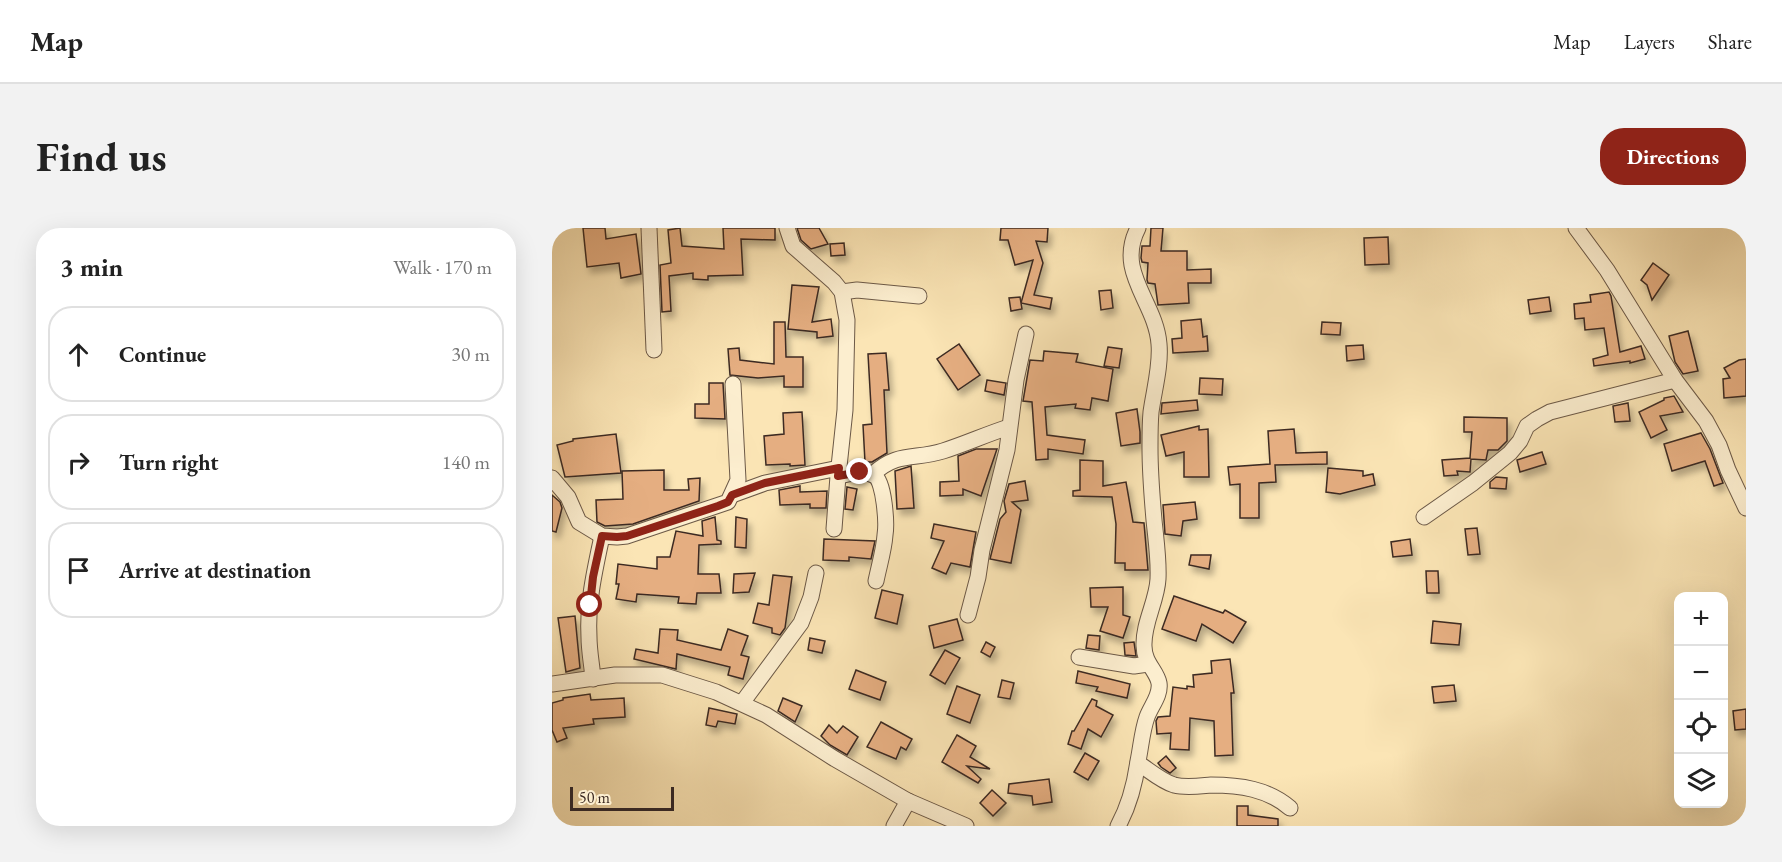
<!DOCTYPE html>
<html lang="en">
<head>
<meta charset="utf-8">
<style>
	:root { --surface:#fff; --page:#f2f2f2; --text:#222; --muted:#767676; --line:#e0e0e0; --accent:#8f2418 }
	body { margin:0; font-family:"EB Garamond",serif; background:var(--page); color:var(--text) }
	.controls { position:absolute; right:18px; bottom:18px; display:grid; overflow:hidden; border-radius:12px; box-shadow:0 6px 24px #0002 }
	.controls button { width:54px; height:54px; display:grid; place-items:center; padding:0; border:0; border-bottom:2px solid var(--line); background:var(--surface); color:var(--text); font:30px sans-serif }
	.scale { position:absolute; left:18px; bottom:15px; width:104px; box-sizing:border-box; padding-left:6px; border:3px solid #3c2a22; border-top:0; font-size:16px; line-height:21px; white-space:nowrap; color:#3c2a22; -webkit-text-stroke:4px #fceecf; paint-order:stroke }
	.stop { position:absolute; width:18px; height:18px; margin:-14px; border:4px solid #8f2418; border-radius:50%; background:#fff }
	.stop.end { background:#8f2418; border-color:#fff; box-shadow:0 2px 6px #0008 }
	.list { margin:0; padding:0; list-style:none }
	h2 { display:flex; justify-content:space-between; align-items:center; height:78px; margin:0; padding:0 24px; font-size:26px }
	h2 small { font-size:20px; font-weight:400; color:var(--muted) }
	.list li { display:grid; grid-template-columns:39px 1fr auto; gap:18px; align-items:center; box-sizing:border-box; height:96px; margin:0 12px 12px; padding:0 12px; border:2px solid var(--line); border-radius:24px }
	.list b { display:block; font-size:22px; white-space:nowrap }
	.list em { font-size:20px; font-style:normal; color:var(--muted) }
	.icon { flex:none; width:33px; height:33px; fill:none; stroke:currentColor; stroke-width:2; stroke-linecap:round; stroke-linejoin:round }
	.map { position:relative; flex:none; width:1194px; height:598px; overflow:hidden; border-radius:24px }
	header { display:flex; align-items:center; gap:36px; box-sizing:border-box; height:84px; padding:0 30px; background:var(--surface); border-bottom:2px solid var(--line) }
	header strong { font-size:28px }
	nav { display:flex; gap:33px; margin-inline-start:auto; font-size:21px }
	.intro { display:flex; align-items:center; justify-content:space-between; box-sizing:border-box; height:144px; padding:0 36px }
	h1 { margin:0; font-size:42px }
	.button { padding:15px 27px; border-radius:24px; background:var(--accent); color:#fff; font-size:21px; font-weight:700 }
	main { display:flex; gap:36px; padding:0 36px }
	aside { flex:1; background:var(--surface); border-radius:24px; box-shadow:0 6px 24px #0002 }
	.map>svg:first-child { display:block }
	.building { fill:#e5ae81; stroke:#3c2a22; stroke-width:1.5; filter:url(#shadow) }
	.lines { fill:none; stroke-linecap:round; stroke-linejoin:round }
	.minor-casing { stroke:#6c5947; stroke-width:17 }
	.minor { stroke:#fceecf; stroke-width:15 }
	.route { stroke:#8f2418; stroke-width:8 }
</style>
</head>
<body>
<header>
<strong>Map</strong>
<nav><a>Map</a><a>Layers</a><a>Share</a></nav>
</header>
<div class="intro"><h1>Find us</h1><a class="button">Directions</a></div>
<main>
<aside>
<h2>3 min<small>Walk · 170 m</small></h2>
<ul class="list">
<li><svg class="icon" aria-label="ahead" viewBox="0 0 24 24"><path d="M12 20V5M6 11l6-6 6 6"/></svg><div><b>Continue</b></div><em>30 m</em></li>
<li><svg class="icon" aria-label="right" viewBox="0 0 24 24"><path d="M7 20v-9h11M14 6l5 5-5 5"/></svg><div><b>Turn right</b></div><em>140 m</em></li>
<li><svg class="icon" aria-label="arrive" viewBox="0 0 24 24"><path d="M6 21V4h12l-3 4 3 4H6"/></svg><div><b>Arrive at destination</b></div></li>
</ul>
</aside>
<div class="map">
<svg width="1194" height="598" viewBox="0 0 1194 598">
	<defs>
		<filter id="shadow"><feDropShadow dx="3.5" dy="6" stdDeviation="3" flood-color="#0004"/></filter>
	</defs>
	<rect width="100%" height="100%" fill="#fbe5b5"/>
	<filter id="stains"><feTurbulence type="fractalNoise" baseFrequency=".00333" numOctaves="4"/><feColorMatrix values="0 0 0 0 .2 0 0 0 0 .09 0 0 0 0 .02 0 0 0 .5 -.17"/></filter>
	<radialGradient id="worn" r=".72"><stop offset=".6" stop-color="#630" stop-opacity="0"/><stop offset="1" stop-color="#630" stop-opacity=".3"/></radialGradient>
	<g class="building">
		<polygon points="31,0 53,0 54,11 84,6 89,46 69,50 67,35 35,39"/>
		<polygon points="128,0 130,18 172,21 171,0 223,0 223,12 189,11 191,47 156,48 156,52 141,51 141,45 117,48 119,83 110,84 108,37 119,35 116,2"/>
		<polygon points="245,0 267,0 276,16 259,21 249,12"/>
		<polygon points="449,0 496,0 495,14 484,13 491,35 482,67 500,70 498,81 469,75 481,32 463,37 456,12 448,12"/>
		<polygon points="599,0 611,0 609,23 635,23 635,42 659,41 659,55 636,55 637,75 606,77 603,56 596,55 595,52 596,35 590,34 589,30 590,18 598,18"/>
		<polygon points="836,9 837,36 813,37 812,10"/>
		<polygon points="292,15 293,27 279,28 278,16"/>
		<polygon points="1101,35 1117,47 1100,72 1095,57 1089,52"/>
		<polygon points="240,57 267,59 260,94 279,91 281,108 265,110 265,104 236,101"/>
		<polygon points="559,62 561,80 549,82 547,63"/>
		<polygon points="1057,64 1059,68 1068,124 1089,118 1093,131 1078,135 1078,133 1042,138 1041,131 1056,127 1052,100 1033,102 1032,90 1023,91 1022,76 1039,74 1038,67"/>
		<polygon points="468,69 470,81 459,83 457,70"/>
		<polygon points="997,69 999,83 978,86 976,72"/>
		<polygon points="649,91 651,109 655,108 656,123 621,125 620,111 630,110 629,93"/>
		<polygon points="222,94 233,94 234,129 251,129 251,159 232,159 232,148 206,150 178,147 176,121 187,120 188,132 222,136"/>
		<polygon points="770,94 789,95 788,107 769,106"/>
		<polygon points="1136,103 1146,143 1131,146 1123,134 1117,108"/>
		<polygon points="407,116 428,147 406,162 385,131"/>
		<polygon points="811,117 812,131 795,133 794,118"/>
		<polygon points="556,119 570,121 567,140 552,138"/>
		<polygon points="492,123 526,126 524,134 561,141 556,173 540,170 538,182 523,180 524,176 493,179 495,207 533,212 531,226 496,221 496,231 484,232 480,174 471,173 478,132 491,133"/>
		<polygon points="334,125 337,162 332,162 335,225 320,234 313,234 311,197 320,196 316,126"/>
		<polygon points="1194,131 1194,168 1172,170 1171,151 1178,150 1172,140 1187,132"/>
		<polygon points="648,150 671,151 670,167 647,166"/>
		<polygon points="435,152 454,155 452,167 433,163"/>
		<polygon points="157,155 171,155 173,191 143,190 143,176 157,176"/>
		<polygon points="1122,168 1131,184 1108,188 1115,202 1099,210 1087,184 1112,172 1112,170"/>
		<polygon points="645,172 646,182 609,186 610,175"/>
		<polygon points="1076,175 1078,193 1063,194 1061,178"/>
		<polygon points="585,181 588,204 588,215 569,218 564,185"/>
		<polygon points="250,184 253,237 238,238 238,236 214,237 212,208 232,206 231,185"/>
		<polygon points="912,189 955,190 955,213 946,222 936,222 934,232 919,231 918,244 905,243 906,247 892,248 890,232 918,230 920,204 912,204"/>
		<polygon points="647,198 647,202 656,201 657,249 632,249 632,224 614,228 609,207"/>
		<polygon points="742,201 744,225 775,224 775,236 723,237 724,254 707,255 707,290 688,290 688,256 678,257 676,239 718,236 716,203"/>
		<polygon points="1149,205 1158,221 1171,255 1162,258 1153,233 1120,243 1112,216"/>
		<polygon points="64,206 69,245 13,249 5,217 21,213 21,211"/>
		<polygon points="424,221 445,221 429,268 411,261 411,267 388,268 388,254 407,253 406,228"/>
		<polygon points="990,224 994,236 968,244 965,232"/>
		<polygon points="528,232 551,233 551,258 574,254 581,294 592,295 596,342 573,342 573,335 563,335 564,296 560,269 521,268 521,263 528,262"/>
		<polygon points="359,238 362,280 345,281 343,243"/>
		<polygon points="776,240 811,243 811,248 821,246 823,257 788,266 774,264"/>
		<polygon points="112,242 112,262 137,262 136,251 148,250 147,273 81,296 53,298 45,294 44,272 71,271 70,243"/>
		<polygon points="944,249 955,250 954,261 938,260 938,254"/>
		<polygon points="473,253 476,272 460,274 469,282 459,335 438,331 448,291 454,284 452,273 457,256"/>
		<polygon points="248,258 248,264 275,263 274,280 258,280 258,276 228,277 227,262"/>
		<polygon points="295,259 305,261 301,282 293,281"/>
		<polygon points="0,267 8,274 10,280 4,304 0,303"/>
		<polygon points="643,274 645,291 631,293 629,308 613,306 611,277"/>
		<polygon points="163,289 165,312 169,313 169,316 147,317 146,346 167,346 169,365 145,365 144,376 126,375 127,369 85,366 84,374 64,371 67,356 64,356 66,336 105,341 105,329 118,329 124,303 151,308 150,293"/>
		<polygon points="184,289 195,291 194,320 183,319"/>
		<polygon points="382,296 424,304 418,339 399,335 394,346 380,340 392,313 379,310"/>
		<polygon points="925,300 928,326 916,327 913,301"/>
		<polygon points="272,311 323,313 319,331 297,329 297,333 271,332"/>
		<polygon points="858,311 860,327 841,329 839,314"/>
		<polygon points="639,327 659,327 657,341 637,337"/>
		<polygon points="874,343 886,343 887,365 875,365"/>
		<polygon points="203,345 197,364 181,365 182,346"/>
		<polygon points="221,347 240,349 233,400 228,407 220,405 220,400 201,395 206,375 217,377"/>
		<polygon points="571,359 571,387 578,389 571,410 548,403 556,379 539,379 538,360"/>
		<polygon points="330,362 351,367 345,396 323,390"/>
		<polygon points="622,368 671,385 673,382 694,394 681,415 650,396 644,413 610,401"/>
		<polygon points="23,388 28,440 14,444 6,390"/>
		<polygon points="405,391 411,412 382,420 377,398"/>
		<polygon points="881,393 909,396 907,417 879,415"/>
		<polygon points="108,401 126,402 125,412 169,422 176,401 196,408 189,427 197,429 191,451 176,447 178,439 125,426 124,441 82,431 84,421 106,425"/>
		<polygon points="536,407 548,408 547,422 534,420"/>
		<polygon points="258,410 273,413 270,425 256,422"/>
		<polygon points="434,414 443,419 438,429 429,424"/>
		<polygon points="582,414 584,428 573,427 572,415"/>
		<polygon points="393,422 408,430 393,456 378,447"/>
		<polygon points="678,431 682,465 679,465 681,527 663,528 662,493 638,490 637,522 618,521 619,505 605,506 604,493 606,489 618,488 621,459 635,461 635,458 642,459 641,447 660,445 659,433"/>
		<polygon points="304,442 334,454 328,472 297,461"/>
		<polygon points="526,443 578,456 575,470 544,463 546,459 524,455"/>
		<polygon points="450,452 462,455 458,471 446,469"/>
		<polygon points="902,457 904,473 882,475 880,459"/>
		<polygon points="405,458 428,467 418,495 395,486"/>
		<polygon points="38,466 39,472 72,470 73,489 41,491 42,496 11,500 15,510 5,514 0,502 0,475 11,472 11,470"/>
		<polygon points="231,470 250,478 243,494 226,483"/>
		<polygon points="540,471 545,473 544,478 561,487 549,509 536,501 529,521 516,516 520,503 522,503"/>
		<polygon points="157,480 185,486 183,496 166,493 164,499 154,497"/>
		<polygon points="1194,481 1194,501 1183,502 1181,483"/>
		<polygon points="329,494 360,511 354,522 349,519 344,531 315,519"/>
		<polygon points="277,497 285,505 291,498 306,509 295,527 278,517 269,508"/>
		<polygon points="405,507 424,518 418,529 438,541 415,538 429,551 426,555 390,534"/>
		<polygon points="533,525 547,533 536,552 522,544"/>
		<polygon points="614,528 624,540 618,545 609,539 606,535"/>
		<polygon points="497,551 500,574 481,577 480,568 456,565 457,556"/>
		<polygon points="440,562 454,575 441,588 428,575"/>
		<polygon points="685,578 696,578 696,587 726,591 726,598 685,598"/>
	</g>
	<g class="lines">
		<g class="minor-casing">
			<g id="minor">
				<polyline points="97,0 102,122"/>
				<polyline points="235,0 241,18 282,54 290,64 295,92 293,182 286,248 282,301"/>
				<polyline points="1024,0 1055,42 1123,152 1154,193 1167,217 1176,242 1194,280"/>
				<polyline points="290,64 305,62 367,68"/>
				<path d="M321,246C346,223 363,232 391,223C413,216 435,206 457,199"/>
				<path d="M286,248C297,246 312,241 323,248C332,254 335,295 333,307C332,322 327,338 324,353"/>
				<polyline points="0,250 16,269 27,294 50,308 65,309 75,308 176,274 186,252 181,156"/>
				<polyline points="180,267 213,255 287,240"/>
				<polyline points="872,289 921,255 958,225 968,213 975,198 985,191 998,184 1123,152"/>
				<polyline points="416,387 426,349 430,322 455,222 464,152 474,106"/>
				<polyline points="527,429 582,438 596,436"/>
				<path d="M41,451C40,437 37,423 37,409C35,375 43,341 50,308"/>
				<polyline points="0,456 63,447 110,447 164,464 214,487 283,531 356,573 414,598"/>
				<polyline points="190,475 249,395 259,369 264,345"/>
				<path d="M586,535C597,542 609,553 622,557C634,560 647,558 659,557C688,557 716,561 738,580"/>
				<polyline points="342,598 356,573"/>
				<path d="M566,598C577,578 583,555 586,533C589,519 590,503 595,489C599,478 609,467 607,455C605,443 592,435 592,418C591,395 605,373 606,351C607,332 604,312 602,292C600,269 598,244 598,220C598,208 598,195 599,184C602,162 609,138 607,116C604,74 563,44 586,0"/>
			</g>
		</g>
		<use href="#minor" class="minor"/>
	</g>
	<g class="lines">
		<polyline class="route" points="38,377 41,349 50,308 65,309 75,308 166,278 176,274 180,267 213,255 287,240 286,248 308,244"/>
	</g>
	<rect width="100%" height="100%" filter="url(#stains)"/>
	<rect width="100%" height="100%" fill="url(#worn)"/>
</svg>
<div class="controls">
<button>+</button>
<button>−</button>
<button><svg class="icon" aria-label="locate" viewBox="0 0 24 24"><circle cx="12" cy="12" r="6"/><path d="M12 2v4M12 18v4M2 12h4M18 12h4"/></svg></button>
<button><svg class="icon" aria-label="layers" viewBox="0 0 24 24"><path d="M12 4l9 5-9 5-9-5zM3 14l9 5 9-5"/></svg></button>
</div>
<div class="scale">50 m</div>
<div class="stop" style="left:38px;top:377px"></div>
<div class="stop end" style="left:308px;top:244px"></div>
</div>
</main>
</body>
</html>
